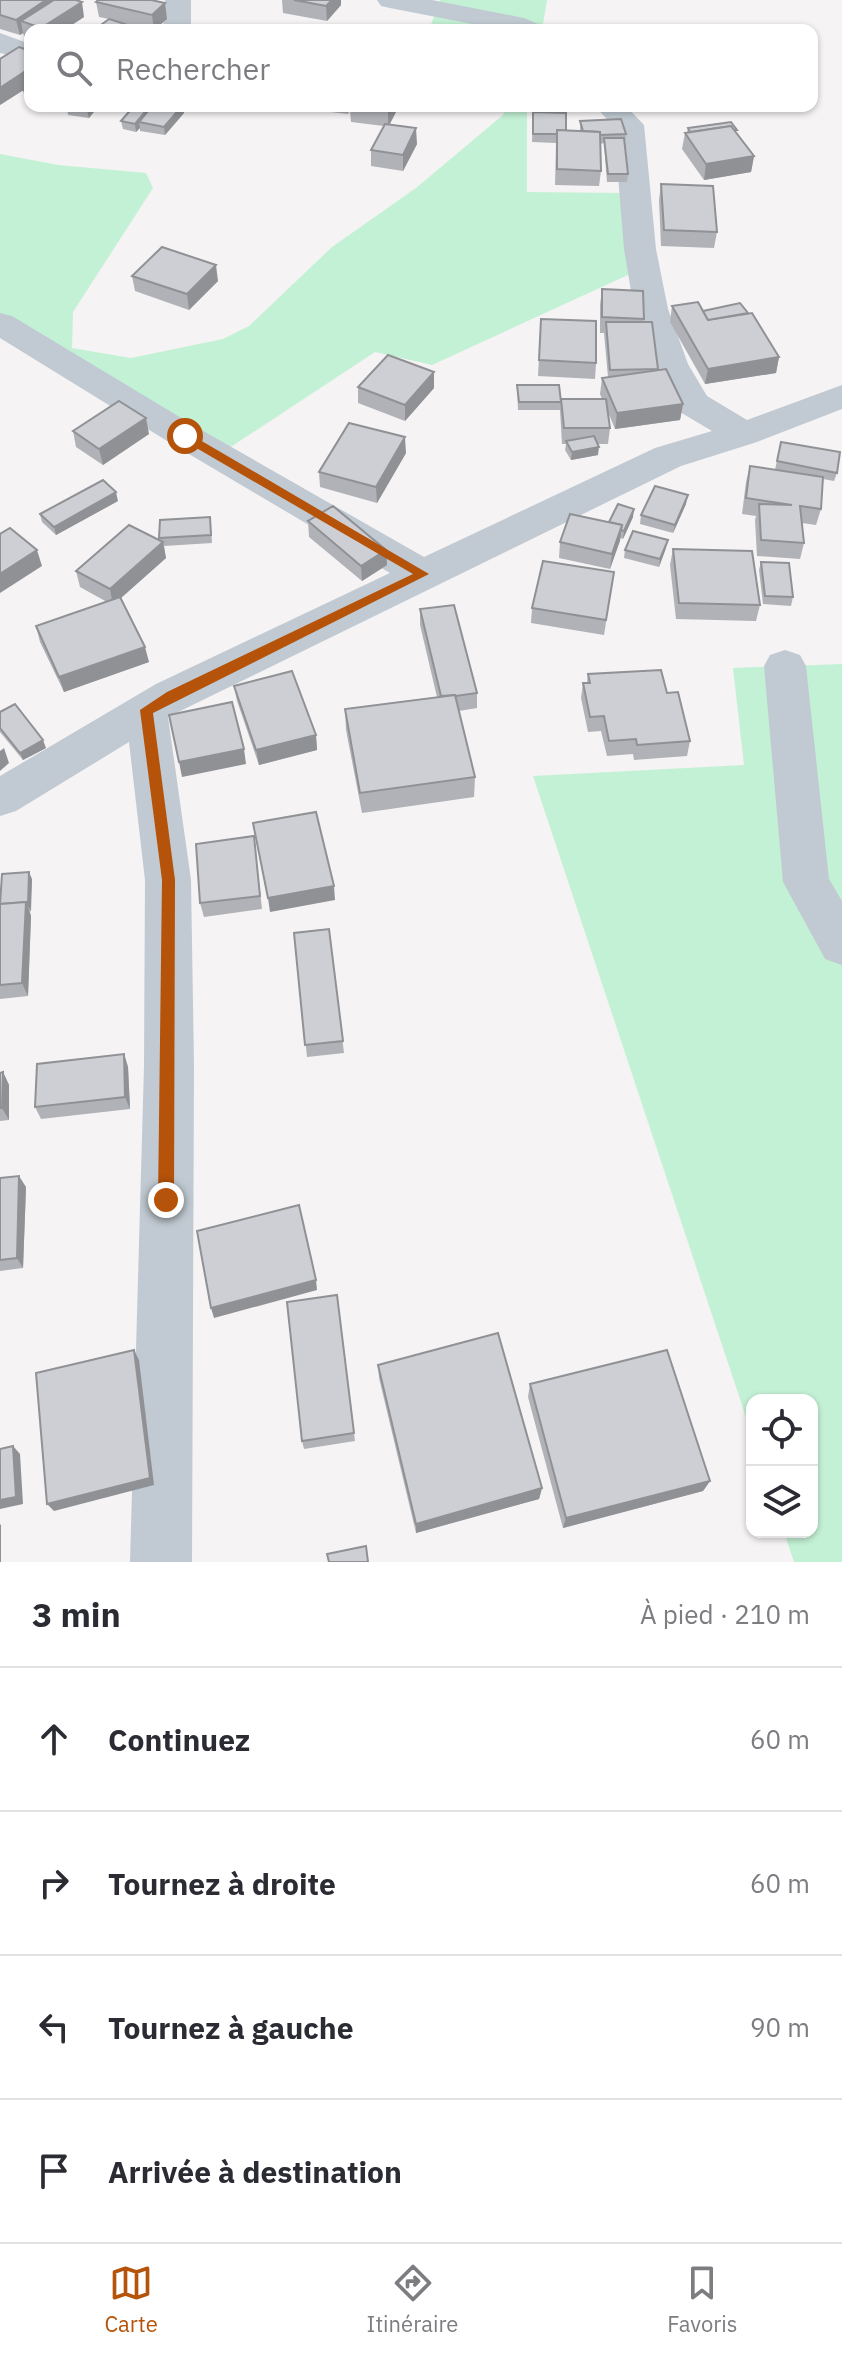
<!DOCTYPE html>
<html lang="fr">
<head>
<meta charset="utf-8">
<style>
	:root { --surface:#fff; --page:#f2f2f3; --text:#2b2b33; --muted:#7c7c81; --line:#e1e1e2; --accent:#b45309 }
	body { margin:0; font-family:"IBM Plex Sans",sans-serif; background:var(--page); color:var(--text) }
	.controls { position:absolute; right:24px; bottom:24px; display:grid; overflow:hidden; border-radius:16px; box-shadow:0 2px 6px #0004 }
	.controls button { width:72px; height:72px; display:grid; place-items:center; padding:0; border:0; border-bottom:2px solid var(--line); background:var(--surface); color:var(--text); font:40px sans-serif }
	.stop { position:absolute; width:24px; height:24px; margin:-18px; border:6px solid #b45309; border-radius:50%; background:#fff }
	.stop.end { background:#b45309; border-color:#fff; box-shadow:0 2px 8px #0008 }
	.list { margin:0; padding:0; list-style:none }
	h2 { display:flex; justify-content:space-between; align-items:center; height:104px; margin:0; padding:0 32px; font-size:34px }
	h2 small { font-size:26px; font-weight:400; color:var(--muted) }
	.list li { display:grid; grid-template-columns:52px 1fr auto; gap:24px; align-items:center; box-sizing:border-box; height:144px; padding:0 32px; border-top:2px solid var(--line) }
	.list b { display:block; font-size:30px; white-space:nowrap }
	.list em { font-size:26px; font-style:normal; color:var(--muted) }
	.icon { flex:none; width:44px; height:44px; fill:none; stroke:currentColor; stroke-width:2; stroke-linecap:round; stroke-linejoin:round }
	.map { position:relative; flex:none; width:842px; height:1562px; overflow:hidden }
	.search { position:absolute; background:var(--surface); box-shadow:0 2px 6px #0004; left:24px; right:24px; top:24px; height:88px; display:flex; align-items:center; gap:20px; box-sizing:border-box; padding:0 28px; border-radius:16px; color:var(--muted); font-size:30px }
	.sheet { height:680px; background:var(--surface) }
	nav { display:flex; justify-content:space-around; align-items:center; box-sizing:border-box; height:112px; border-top:2px solid var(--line); background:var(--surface); font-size:22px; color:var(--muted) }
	nav a { display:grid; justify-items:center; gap:4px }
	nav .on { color:var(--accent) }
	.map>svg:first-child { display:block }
	.green { fill:#c3f1d5 }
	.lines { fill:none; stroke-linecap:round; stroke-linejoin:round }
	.minor { fill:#c1cad2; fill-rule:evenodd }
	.wall { fill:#b0b2b7 }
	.shaded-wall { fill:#909195 }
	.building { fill:#cdcfd5; stroke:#909195; stroke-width:2 }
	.route { fill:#b45309 }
</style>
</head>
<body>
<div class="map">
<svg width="842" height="1562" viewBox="0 0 842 1562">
	<rect width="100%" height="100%" fill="#f5f3f3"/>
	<g class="green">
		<polygon points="440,0 547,0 542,30 429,30"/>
		<polygon points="506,106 527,106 527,192 624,193 630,274 432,365 375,352 217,456 0,330 0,154 58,165 146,173 153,188 73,312 72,348 131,358 223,339 249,326 332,247 416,188 503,115"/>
		<polygon points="842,664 842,1562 794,1562 784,1532 812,1532 812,1400 752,1400 752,1435 533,776 744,765 733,668"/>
	</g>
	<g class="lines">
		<g class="minor">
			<polygon points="165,0 191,0 191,30 163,30"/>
			<polygon points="377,0 432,0 524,18 538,24 542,30 503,30 390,8 381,6"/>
			<polygon points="0,33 30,44 30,60 0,53"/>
			<polygon points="595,106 626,106 644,125 656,249 668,309 688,364 707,396 747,420 842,385 842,409 757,442 681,466 168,717 191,880 194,1066 192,1562 130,1562 144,1066 145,880 129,742 16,811 0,816 0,776 156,684 390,573 172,444 0,338 0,313 12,316 198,428 424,557 655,448 712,431 680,412 654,364 634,309 624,249 614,127"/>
			<polygon points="785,650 800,655 806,666 829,879 842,901 842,965 825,959 783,882 764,666 770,655"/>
		</g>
	</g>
	<g class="wall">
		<polygon points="0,0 84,17 64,30 30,30 30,38 24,36 23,33 20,35 0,29"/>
		<polygon points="282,0 341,0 341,5 327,21 283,13"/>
		<polygon points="96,2 167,19 154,30 112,20 141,29 141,30 94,30 109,19 99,17"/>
		<polygon points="30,51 30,99 25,98 23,90 0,105"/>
		<polygon points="41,106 65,106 60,111"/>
		<polygon points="67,106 96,106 97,108 89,118 68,115"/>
		<polygon points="313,106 399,106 390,124 417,144 403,171 371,166 371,150 384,126 351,122 350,110 348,114 313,110"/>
		<polygon points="151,108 184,113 165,135 140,131 140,128 136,132 123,129 121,121"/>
		<polygon points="533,112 566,131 580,131 580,121 626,134 625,142 628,174 627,182 607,182 604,143 600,144 601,171 599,186 555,185 556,143 532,142"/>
		<polygon points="688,128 736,132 754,156 751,172 704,180 682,149 685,133 687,133"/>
		<polygon points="661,184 717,232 714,248 661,246 659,200"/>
		<polygon points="132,276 218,281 189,310 135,291"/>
		<polygon points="602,289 644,319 643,322 652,322 658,370 683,404 680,420 615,429 608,412 610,428 608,444 598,444 598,455 571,460 565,450 566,444 562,444 560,410 518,410 517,385 560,400 602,399 600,394 602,378 608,377 604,333 600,333 600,305"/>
		<polygon points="672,306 703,311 779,357 776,373 705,384 670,322"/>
		<polygon points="541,319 596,363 595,379 538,376"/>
		<polygon points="434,372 434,388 405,421 358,403 358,387"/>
		<polygon points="73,431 149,434 103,465 76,447"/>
		<polygon points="781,442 837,473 834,481 823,479 821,509 816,525 802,523 804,543 800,559 757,556 755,520 756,516 742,514 746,482 750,466 775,470"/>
		<polygon points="406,453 377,503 320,487 319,472"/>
		<polygon points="118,501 56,535 42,522 40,514"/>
		<polygon points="686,504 673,533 640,524 641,515"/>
		<polygon points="633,517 623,539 620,538 610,569 559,558 560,542 609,522"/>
		<polygon points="308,521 386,550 387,565 362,581 309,537"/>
		<polygon points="211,526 212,543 164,546 166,558 121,598 149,662 64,692 40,642 36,626 107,602 80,587 76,571 159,540 159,538"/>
		<polygon points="666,548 659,567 624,558 625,550"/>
		<polygon points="673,549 760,605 756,621 676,619 670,565"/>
		<polygon points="761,562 793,597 791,606 763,604 759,570"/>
		<polygon points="614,572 604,635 531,623 532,608"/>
		<polygon points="420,609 477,693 477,708 459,711 475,777 474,797 362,813 346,730 345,709 437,697 420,625"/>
		<polygon points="588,674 667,693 690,741 687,756 634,760 633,754 607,756 601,731 588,732 581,698 583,683 587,683"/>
		<polygon points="234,686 316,735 317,750 259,765 237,701"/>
		<polygon points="0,712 46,748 23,760 0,732"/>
		<polygon points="254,836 262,909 204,917 200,903"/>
		<polygon points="32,879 30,912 31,916 28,996 0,999 0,894"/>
		<polygon points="329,929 344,1053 307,1057 294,933"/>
		<polygon points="124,1054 128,1067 130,1109 41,1119 35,1107"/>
		<polygon points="3,1072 9,1085 9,1120 0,1121 0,1073"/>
		<polygon points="0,1178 26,1187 23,1268 0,1271"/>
		<polygon points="337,1295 355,1441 304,1449 302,1441"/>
		<polygon points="378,1365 542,1488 539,1499 416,1533 379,1378"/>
		<polygon points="530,1384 710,1481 703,1491 563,1528 528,1397"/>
	</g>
	<g class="shaded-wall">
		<polygon points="46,0 60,0 21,21 23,33 20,35 16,20"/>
		<polygon points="332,0 341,0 341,5 327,21 326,6"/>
		<polygon points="82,2 84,17 64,30 41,30 41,28"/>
		<polygon points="165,3 167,19 154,30 152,15"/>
		<polygon points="30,68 30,86 0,105 0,88"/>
		<polygon points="90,106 96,106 97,108 89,118 87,110"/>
		<polygon points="151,106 152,113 139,122 140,128 136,132 135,124"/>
		<polygon points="182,106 183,106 184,113 165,135 164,127"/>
		<polygon points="391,106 399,106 388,127 388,111"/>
		<polygon points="416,128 417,144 403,171 403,155"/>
		<polygon points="754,156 751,172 704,180 706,164"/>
		<polygon points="216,265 218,281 189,310 187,294"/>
		<polygon points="779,357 776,373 705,384 708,369"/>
		<polygon points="434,372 434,388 405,421 405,405"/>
		<polygon points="683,404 680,420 615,429 617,413"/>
		<polygon points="146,418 149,434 103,465 99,449"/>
		<polygon points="405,437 406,453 377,503 376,487"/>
		<polygon points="599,447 598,455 571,460 572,452"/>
		<polygon points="116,492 118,501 56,535 54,527"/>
		<polygon points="688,495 686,504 673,533 675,525"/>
		<polygon points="634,509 633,517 623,539 624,531"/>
		<polygon points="622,525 620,541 610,569 612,554"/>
		<polygon points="668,540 666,548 659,567 660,559"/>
		<polygon points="163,542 166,558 113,605 110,589"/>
		<polygon points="37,550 42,566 0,593 0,574"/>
		<polygon points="386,550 387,565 362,581 361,566"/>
		<polygon points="145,647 149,662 64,692 59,677"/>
		<polygon points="316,735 317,750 259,765 256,750"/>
		<polygon points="43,740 46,748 23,760 20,753"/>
		<polygon points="4,748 9,763 0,771 0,751"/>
		<polygon points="244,749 246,764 182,777 179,762"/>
		<polygon points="29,872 32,879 31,912 28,905"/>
		<polygon points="334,886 335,900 270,912 268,898"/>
		<polygon points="26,902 31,916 28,996 22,983"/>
		<polygon points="124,1054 128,1067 130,1109 125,1097"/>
		<polygon points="3,1072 9,1085 9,1120 2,1108"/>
		<polygon points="19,1176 26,1187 23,1268 17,1258"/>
		<polygon points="316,1280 317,1290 214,1318 211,1308"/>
		<polygon points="134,1350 139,1360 154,1485 54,1511 47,1504"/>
		<polygon points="13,1446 20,1454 23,1504 0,1509 0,1500"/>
		<polygon points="710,1481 703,1491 563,1528 566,1518"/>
		<polygon points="542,1488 539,1499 416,1533 416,1524"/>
		<polygon points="0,1524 1,1525 1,1562 0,1562"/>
	</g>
	<g class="building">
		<polygon points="0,0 46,0 16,20 0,15"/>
		<polygon points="54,0 76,0 82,2 41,28 21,21"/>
		<polygon points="98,0 151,0 165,3 152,15 96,2"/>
		<polygon points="294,0 332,0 326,6"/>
		<polygon points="109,19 141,29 140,30 94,30"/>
		<polygon points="19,47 30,51 30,68 0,88 0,59"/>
		<polygon points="30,84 30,91 23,90"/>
		<polygon points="67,106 90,106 87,110"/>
		<polygon points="134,106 150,106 135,124 121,121"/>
		<polygon points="152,106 182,106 164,127 139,122"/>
		<polygon points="350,106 391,106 388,111"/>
		<polygon points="533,112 566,113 566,131 557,130 557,134 533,134"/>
		<polygon points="621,119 626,134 600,135 600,132 583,131 580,121"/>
		<polygon points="731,122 737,130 734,130 731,126 690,132 688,128"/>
		<polygon points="385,124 416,128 403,155 371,150"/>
		<polygon points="731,126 754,156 706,164 685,133"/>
		<polygon points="557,130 600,132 601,171 557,169"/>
		<polygon points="604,138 624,138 628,174 608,174"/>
		<polygon points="661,184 713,186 717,232 664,230"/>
		<polygon points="162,247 216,265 187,294 132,276"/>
		<polygon points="602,289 643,291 644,319 602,317"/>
		<polygon points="698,302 708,320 752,313 779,357 708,369 672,306"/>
		<polygon points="740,303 748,313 708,320 703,311"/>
		<polygon points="541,319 596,321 596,363 539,360"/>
		<polygon points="606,322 652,322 658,369 610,370"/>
		<polygon points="388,355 434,372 405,405 358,387"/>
		<polygon points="666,369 683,404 617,413 602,378"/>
		<polygon points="517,385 559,385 561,402 519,402"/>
		<polygon points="561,399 606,399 610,428 564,428"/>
		<polygon points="119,401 146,418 99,449 73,431"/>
		<polygon points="349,423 405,437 376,487 319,472"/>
		<polygon points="594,436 599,447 572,452 566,441"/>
		<polygon points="781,442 840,452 837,473 777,461"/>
		<polygon points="750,466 823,477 821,509 800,506 804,543 761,540 759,504 792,505 746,498"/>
		<polygon points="103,480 116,492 54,527 40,514"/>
		<polygon points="655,486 688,495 675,525 641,515"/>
		<polygon points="618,504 634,509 624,531 621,530 622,525 609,522"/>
		<polygon points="333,506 386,550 361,566 308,521"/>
		<polygon points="570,514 622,525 612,554 560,542"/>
		<polygon points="210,517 211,535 159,538 160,520"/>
		<polygon points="129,525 163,542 110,589 76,571"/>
		<polygon points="10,528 37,550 0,574 0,534"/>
		<polygon points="633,531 668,540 660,559 625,550"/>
		<polygon points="673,549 752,551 760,605 679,603"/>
		<polygon points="543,561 614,572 606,620 532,608"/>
		<polygon points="761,562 789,563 793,597 765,596"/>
		<polygon points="120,597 145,647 59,677 36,626"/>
		<polygon points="454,605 477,693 456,696 455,695 441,696 420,609"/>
		<polygon points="661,670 667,693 678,692 690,741 637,745 636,739 609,741 604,716 590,717 583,683 590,683 588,674"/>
		<polygon points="292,671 316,735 256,750 234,686"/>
		<polygon points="455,695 475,777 360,793 345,709"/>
		<polygon points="232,702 244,749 179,762 169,715"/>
		<polygon points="15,704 43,740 20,753 0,728 0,712"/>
		<polygon points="316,812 334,886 268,898 253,823"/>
		<polygon points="254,836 260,896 200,903 196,844"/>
		<polygon points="29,872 28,905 26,902 0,904 2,874"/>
		<polygon points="26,902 22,983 0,985 0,904"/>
		<polygon points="329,929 343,1041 305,1045 294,933"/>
		<polygon points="124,1054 125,1097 35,1107 37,1064"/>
		<polygon points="3,1072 2,1108 0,1108 0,1073"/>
		<polygon points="19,1176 17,1258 0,1260 0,1178"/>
		<polygon points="299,1205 316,1280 211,1308 197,1231"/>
		<polygon points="337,1295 354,1433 302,1441 287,1302"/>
		<polygon points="498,1333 542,1488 416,1524 378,1365"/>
		<polygon points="134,1350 150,1478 47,1504 36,1373"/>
		<polygon points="667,1350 710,1481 566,1518 530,1384"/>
		<polygon points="13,1446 16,1497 0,1500 0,1449"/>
		<polygon points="366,1546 368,1562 329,1562 327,1554"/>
	</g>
	<polygon class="route" points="181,433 188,433 429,574 153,713 175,880 174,1200 166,1207 158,1200 162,880 140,710 167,692 413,574 181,439"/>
</svg>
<div class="controls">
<button><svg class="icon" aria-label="locate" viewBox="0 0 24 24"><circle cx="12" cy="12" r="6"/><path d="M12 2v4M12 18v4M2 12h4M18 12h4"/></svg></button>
<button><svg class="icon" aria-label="layers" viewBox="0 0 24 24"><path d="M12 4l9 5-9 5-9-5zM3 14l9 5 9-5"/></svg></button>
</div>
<div class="stop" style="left:185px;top:436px"></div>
<div class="stop end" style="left:166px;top:1200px"></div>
<div class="search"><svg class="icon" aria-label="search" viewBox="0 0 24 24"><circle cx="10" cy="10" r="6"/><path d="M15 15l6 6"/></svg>Rechercher</div>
</div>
<section class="sheet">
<h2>3 min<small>À pied · 210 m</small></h2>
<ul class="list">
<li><svg class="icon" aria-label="ahead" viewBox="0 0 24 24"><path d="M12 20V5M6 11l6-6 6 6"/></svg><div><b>Continuez</b></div><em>60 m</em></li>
<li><svg class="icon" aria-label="right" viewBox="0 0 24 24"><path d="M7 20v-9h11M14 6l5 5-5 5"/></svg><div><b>Tournez à droite</b></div><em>60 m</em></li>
<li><svg class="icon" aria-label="left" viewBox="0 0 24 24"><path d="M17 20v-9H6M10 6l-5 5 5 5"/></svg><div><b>Tournez à gauche</b></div><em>90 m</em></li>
<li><svg class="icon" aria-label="arrive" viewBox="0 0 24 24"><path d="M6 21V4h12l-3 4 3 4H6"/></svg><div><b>Arrivée à destination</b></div></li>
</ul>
</section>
<nav>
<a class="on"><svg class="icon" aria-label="map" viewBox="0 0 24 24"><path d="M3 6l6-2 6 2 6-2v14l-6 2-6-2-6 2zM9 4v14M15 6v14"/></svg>Carte</a>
<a><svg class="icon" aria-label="directions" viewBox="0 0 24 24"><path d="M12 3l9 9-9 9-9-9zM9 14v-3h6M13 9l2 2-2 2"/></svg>Itinéraire</a>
<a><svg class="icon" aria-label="saved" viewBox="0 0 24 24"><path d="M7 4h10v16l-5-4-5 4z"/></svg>Favoris</a>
</nav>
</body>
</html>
